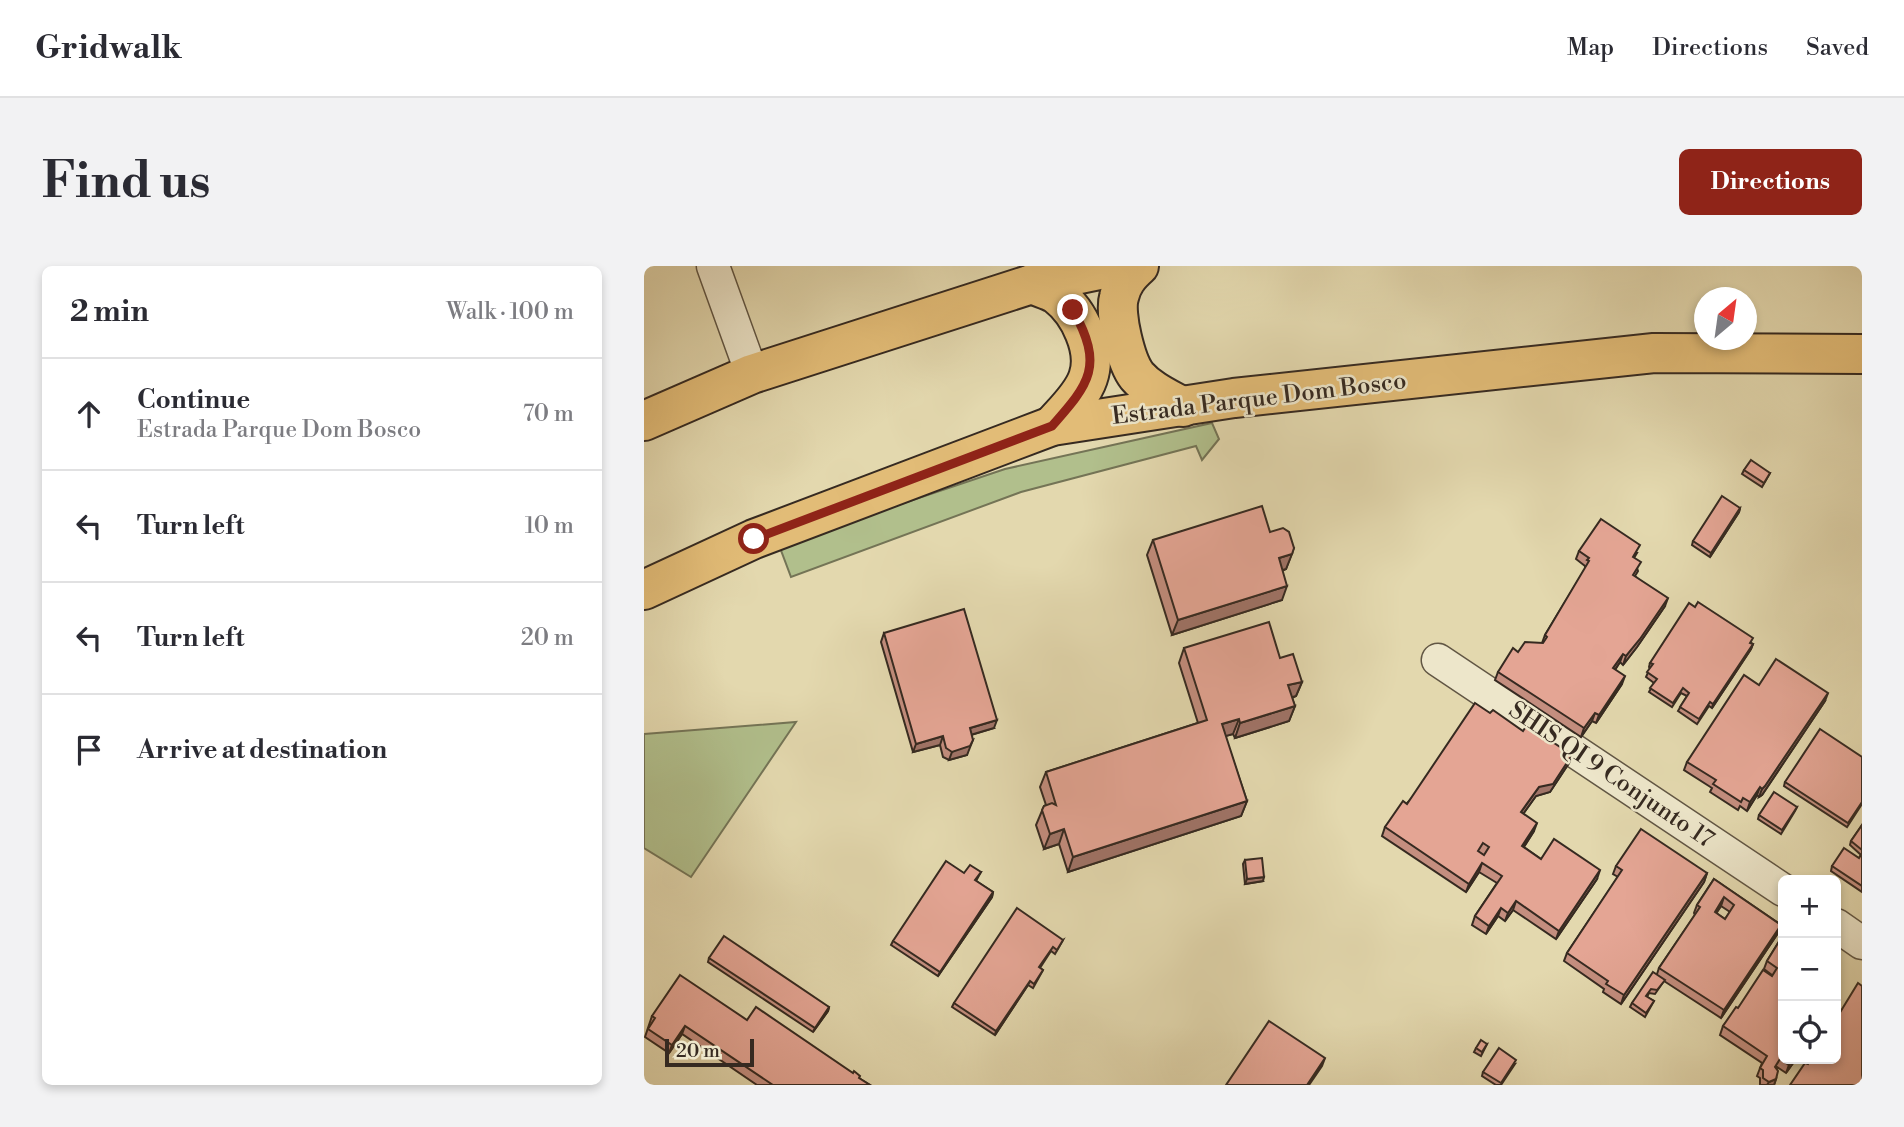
<!DOCTYPE html>
<html lang="en">
<head>
<meta charset="utf-8">
<style>
	:root { --surface:#fff; --page:#f2f2f3; --text:#2b2b33; --muted:#7c7c81; --line:#e1e1e2; --accent:#8f2418 }
	body { margin:0; font-family:"Libre Bodoni",serif; background:var(--page); color:var(--text) }
	.controls { position:absolute; right:21px; bottom:21px; display:grid; overflow:hidden; border-radius:10px; box-shadow:0 4px 10px #0003 }
	.controls button { width:63px; height:63px; display:grid; place-items:center; padding:0; border:0; border-bottom:2px solid var(--line); background:var(--surface); color:var(--text); font:35px sans-serif }
	.compass { position:absolute; left:1050px; top:21px; width:63px; height:63px; border-radius:50%; background:var(--surface); box-shadow:0 4px 10px #0003; rotate:29deg }
	.scale { position:absolute; left:21px; bottom:18px; width:89px; box-sizing:border-box; padding-left:7px; border:4px solid #362a21; border-top:0; font-size:19px; line-height:24px; white-space:nowrap; color:#362a21; -webkit-text-stroke:5px #ede6ca; paint-order:stroke }
	.stop { position:absolute; width:21px; height:21px; margin:-16px; border:5px solid #8f2418; border-radius:50%; background:#fff }
	.stop.end { background:#8f2418; border-color:#fff; box-shadow:0 2px 7px #0008 }
	.list { margin:0; padding:0; list-style:none }
	h2 { display:flex; justify-content:space-between; align-items:center; height:91px; margin:0; padding:0 28px; font-size:30px }
	h2 small { font-size:23px; font-weight:400; color:var(--muted) }
	.list li { display:grid; grid-template-columns:46px 1fr auto; gap:21px; align-items:center; box-sizing:border-box; height:112px; padding:0 28px; border-top:2px solid var(--line) }
	.list b { display:block; font-size:26px; white-space:nowrap }
	.list p { margin:0; font-size:23px; white-space:nowrap; color:var(--muted) }
	.list em { font-size:23px; font-style:normal; color:var(--muted) }
	.icon { flex:none; width:38px; height:38px; fill:none; stroke:currentColor; stroke-width:2; stroke-linecap:round; stroke-linejoin:round }
	.map { position:relative; flex:none; width:1218px; height:819px; overflow:hidden; border-radius:10px }
	header { display:flex; align-items:center; gap:42px; box-sizing:border-box; height:98px; padding:0 35px; background:var(--surface); border-bottom:2px solid var(--line) }
	header strong { font-size:33px }
	nav { display:flex; gap:38px; margin-inline-start:auto; font-size:24px }
	.intro { display:flex; align-items:center; justify-content:space-between; box-sizing:border-box; height:168px; padding:0 42px }
	h1 { margin:0; font-size:49px }
	.button { padding:18px 32px; border-radius:10px; background:var(--accent); color:#fff; font-size:24px; font-weight:700 }
	main { display:flex; gap:42px; padding:0 42px }
	aside { flex:1; background:var(--surface); border-radius:10px; box-shadow:0 4px 10px #0003 }
	.map>svg:first-child { display:block }
	.green { fill:#b1bf8c; stroke:#747456; stroke-width:2 }
	.lines { fill:none; stroke-linecap:round; stroke-linejoin:round }
	.minor-casing { stroke:#615644; stroke-width:35 }
	.major-casing { stroke:#362a21; stroke-width:42 }
	.minor { stroke:#ede6ca; stroke-width:32 }
	.major { stroke:#e2bc77; stroke-width:38 }
	.wall { fill:#c48e7f; stroke:#362a21; stroke-width:2; fill-rule:evenodd }
	.shaded-wall { fill:#a07468; stroke:#362a21; stroke-width:2 }
	.building { fill:#e4a594; stroke:#362a21; stroke-width:2; fill-rule:evenodd }
	.route { stroke:#8f2418; stroke-width:9 }
	.labels { text-anchor:middle; dominant-baseline:central; stroke-width:5; stroke-linejoin:round; paint-order:stroke }
	.street-label { font-size:24px; fill:#362a21; stroke:#ede6ca }
</style>
</head>
<body>
<header>
<strong>Gridwalk</strong>
<nav><a>Map</a><a>Directions</a><a>Saved</a></nav>
</header>
<div class="intro"><h1>Find us</h1><a class="button">Directions</a></div>
<main>
<aside>
<h2>2 min<small>Walk · 100 m</small></h2>
<ul class="list">
<li><svg class="icon" aria-label="ahead" viewBox="0 0 24 24"><path d="M12 20V5M6 11l6-6 6 6"/></svg><div><b>Continue</b><p>Estrada Parque Dom Bosco</p></div><em>70 m</em></li>
<li><svg class="icon" aria-label="left" viewBox="0 0 24 24"><path d="M17 20v-9H6M10 6l-5 5 5 5"/></svg><div><b>Turn left</b></div><em>10 m</em></li>
<li><svg class="icon" aria-label="left" viewBox="0 0 24 24"><path d="M17 20v-9H6M10 6l-5 5 5 5"/></svg><div><b>Turn left</b></div><em>20 m</em></li>
<li><svg class="icon" aria-label="arrive" viewBox="0 0 24 24"><path d="M6 21V4h12l-3 4 3 4H6"/></svg><div><b>Arrive at destination</b></div></li>
</ul>
</aside>
<div class="map">
<svg width="1218" height="819" viewBox="0 0 1218 819">
	<rect width="100%" height="100%" fill="#e3d8ae"/>
	<filter id="stains"><feTurbulence type="fractalNoise" baseFrequency=".00286" numOctaves="4"/><feColorMatrix values="0 0 0 0 .2 0 0 0 0 .09 0 0 0 0 .02 0 0 0 .5 -.17"/></filter>
	<radialGradient id="worn" r=".72"><stop offset=".6" stop-color="#630" stop-opacity="0"/><stop offset="1" stop-color="#630" stop-opacity=".3"/></radialGradient>
	<g class="green">
		<polygon points="568,157 575,173 558,194 552,180 377,226 147,311 135,279 361,203"/>
		<polygon points="152,456 47,611 0,582 0,468"/>
	</g>
	<g class="lines">
		<g class="minor-casing">
			<g id="minor">
				<polyline points="69,0 108,108"/>
				<polyline points="794,394 1139,624"/>
				<polyline points="1192,659 1218,677"/>
			</g>
		</g>
		<g class="major-casing">
			<g id="major">
				<path d="M495,0C485,9 478,17 475,31C470,48 482,96 493,110C505,124 523,132 539,141"/>
				<path d="M388,18C396,22 406,24 413,29C435,46 454,84 444,112C438,130 420,146 408,160"/>
				<polyline points="0,155 108,108 388,18 475,0"/>
				<polyline points="0,324 110,273 408,160 590,132 1010,87 1218,88"/>
			</g>
		</g>
		<use href="#minor" class="minor"/>
		<use href="#major" class="major"/>
	</g>
	<g class="wall">
		<polygon points="1100,204 1126,207 1118,221 1098,208"/>
		<polygon points="1096,242 1095,246 1066,291 1048,279 1049,275"/>
		<polygon points="626,266 650,282 642,303 638,305 638,334 528,369 503,289 509,274"/>
		<polygon points="935,285 993,287 990,292 994,305 991,310 1021,340 993,381 979,399 976,396 971,404 978,418 952,457 948,455 937,471 851,414 854,406 874,386 898,377 901,369 941,303 941,300 932,293"/>
		<polygon points="240,367 350,462 327,469 323,489 305,494 299,491 296,479 269,486 237,376"/>
		<polygon points="1107,377 1109,378 1107,383 1068,442 1065,440 1053,458 1034,445 1043,430 1037,427 1028,441 1005,426 1010,417 1002,411 1006,402 1005,401 1006,397"/>
		<polygon points="540,382 636,392 658,416 652,430 648,432 651,440 645,455 591,472 589,468 581,470 603,535 597,550 424,606 415,578 400,583 392,559 400,540 402,539 396,521 402,506 554,457 535,397"/>
		<polygon points="1115,419 1181,435 1118,529 1115,531 1113,529 1103,545 1096,540 1094,544 1066,526 1068,522 1040,504 1043,496"/>
		<polygon points="846,447 925,497 906,526 892,530 879,548 890,565 880,581 897,593 953,613 912,673 869,644 861,655 854,650 842,668 828,659 831,650 853,617 835,606 822,626 738,570 741,561"/>
		<polygon points="1218,491 1218,538 1203,561 1140,520 1141,516"/>
		<polygon points="1153,541 1151,545 1137,568 1114,553 1115,549"/>
		<polygon points="1218,559 1218,626 1187,605 1188,600 1215,592 1217,589 1206,579 1207,575"/>
		<polygon points="601,594 619,615 601,618 599,598"/>
		<polygon points="972,600 1063,607 1060,616 977,738 959,726 960,723 920,695 923,687 974,611 969,608"/>
		<polygon points="337,606 332,615 349,626 348,631 294,710 247,679 249,675 320,607"/>
		<path d="M1070,613L1137,659L1134,667L1077,752L1020,715L1011,728L1005,727L1003,731L1010,735L1001,751L986,741L988,737L1013,708L1015,702L1051,649L1050,647L1053,639ZM1077,640L1086,646L1081,653L1072,647Z"/>
		<polygon points="1139,669 1152,793 1142,807 1133,801 1132,813 1130,819 1116,819 1116,812 1113,810 1118,797 1076,769 1079,760 1094,742 1128,709 1120,703 1123,695"/>
		<polygon points="419,674 411,688 407,685 396,702 399,704 389,722 384,719 351,769 308,741 310,737"/>
		<polygon points="65,692 185,741 184,745 169,766 64,696"/>
		<polygon points="8,750 103,754 215,812 226,819 113,819 38,768 25,787 1,771"/>
		<polygon points="843,778 837,790 830,786 832,782"/>
		<polygon points="871,798 857,819 852,819 838,810 839,806"/>
	</g>
	<g class="shaded-wall">
		<polygon points="1096,242 1095,246 1066,291 1067,287"/>
		<polygon points="648,288 642,303 629,307 635,292"/>
		<polygon points="643,320 638,334 528,369 534,354"/>
		<polygon points="1024,332 1021,340 993,381 979,399 982,390"/>
		<polygon points="1109,378 1107,383 1068,442 1069,438"/>
		<polygon points="979,388 976,396 966,411 969,402"/>
		<polygon points="981,410 978,418 952,457 955,449"/>
		<polygon points="658,416 652,430 639,434 644,419"/>
		<polygon points="1184,427 1181,435 1118,529 1115,531 1118,523"/>
		<polygon points="651,440 645,455 591,472 596,457"/>
		<polygon points="951,447 948,455 937,471 940,462"/>
		<polygon points="595,453 589,468 572,473 578,458"/>
		<polygon points="353,454 350,462 323,470 326,462"/>
		<polygon points="299,470 296,479 269,486 272,478"/>
		<polygon points="329,474 323,489 305,494 308,486"/>
		<polygon points="928,489 925,497 906,526 892,530 874,555 877,546 895,521"/>
		<polygon points="1116,521 1113,529 1103,545 1106,536"/>
		<polygon points="603,535 597,550 424,606 429,591"/>
		<polygon points="893,557 890,565 875,588 878,580"/>
		<polygon points="420,563 415,578 400,583 406,568"/>
		<polygon points="838,597 835,606 822,626 825,618"/>
		<polygon points="956,604 953,613 912,673 915,665"/>
		<polygon points="1063,607 1060,616 977,738 980,729"/>
		<polygon points="620,611 619,615 601,618 603,613"/>
		<polygon points="349,626 348,631 294,710 296,706"/>
		<polygon points="1080,631 1077,640 1068,654 1071,646"/>
		<polygon points="872,635 869,644 861,655 864,647"/>
		<polygon points="857,642 854,650 842,668 845,660"/>
		<polygon points="1137,659 1134,667 1077,752 1080,744"/>
		<polygon points="386,715 384,719 351,769 352,765"/>
		<polygon points="185,741 184,745 169,766 171,762"/>
		<polygon points="41,760 38,768 25,787 28,779"/>
		<polygon points="681,792 678,800 665,819 663,819"/>
		<polygon points="1149,793 1152,793 1142,807 1145,799"/>
		<polygon points="1132,813 1130,819 1123,819 1125,816"/>
	</g>
	<g class="building">
		<polygon points="1107,194 1126,207 1120,217 1100,204"/>
		<polygon points="1078,230 1096,242 1067,287 1049,275"/>
		<polygon points="618,240 626,266 639,262 645,266 650,282 648,288 635,292 643,320 534,354 509,274"/>
		<polygon points="957,253 996,279 989,291 997,296 989,309 1024,332 996,373 982,390 979,388 969,402 981,410 955,449 951,447 940,462 854,406 869,382 874,386 881,376 899,377 903,371 901,369 945,295 943,294 945,292 935,285"/>
		<polygon points="1054,336 1109,372 1106,377 1109,378 1069,438 1066,436 1055,453 1036,441 1045,427 1039,422 1029,437 1006,422 1013,413 1003,406 1009,398 1006,397 1045,337 1051,341"/>
		<polygon points="320,343 353,454 326,462 329,474 326,480 308,486 302,482 299,470 272,478 240,367"/>
		<polygon points="625,356 636,392 649,388 658,416 644,419 651,440 596,457 595,453 578,458 603,535 429,591 420,563 406,568 398,544 400,540 408,537 412,539 402,506 563,454 540,382"/>
		<polygon points="1132,393 1184,427 1121,520 1118,523 1116,521 1106,536 1099,532 1097,536 1069,518 1072,514 1043,496 1100,409 1115,419"/>
		<path d="M831,437L846,447L849,444L879,465L883,459L928,489L909,518L895,521L877,546L893,557L878,580L897,593L910,573L956,604L915,665L872,635L864,647L857,642L845,660L831,650L858,610L838,597L825,618L741,561L759,535L763,538ZM839,577L845,581L840,589L834,585Z"/>
		<polygon points="1176,463 1218,491 1218,536 1204,557 1141,516"/>
		<polygon points="1130,526 1153,541 1138,564 1115,549"/>
		<polygon points="1218,559 1218,584 1207,575"/>
		<polygon points="997,563 1063,607 980,729 962,718 964,715 923,687 978,604 972,600"/>
		<polygon points="1200,582 1215,592 1218,587 1218,620 1188,600"/>
		<polygon points="618,592 620,611 603,613 601,594"/>
		<polygon points="302,595 320,607 326,599 337,606 331,614 349,626 296,706 249,675"/>
		<path d="M1070,613L1137,659L1080,744L1015,702L1056,641L1053,639ZM1080,631L1090,639L1081,653L1071,646Z"/>
		<polygon points="373,642 419,674 413,684 409,681 395,701 399,704 390,718 386,715 352,765 310,737"/>
		<polygon points="1139,669 1139,793 1149,793 1145,799 1136,793 1131,801 1134,805 1132,813 1125,816 1119,812 1119,804 1116,802 1123,790 1079,760 1092,741 1094,742 1119,704 1128,710 1133,702 1123,695"/>
		<polygon points="80,670 185,741 171,762 65,692"/>
		<polygon points="1009,706 1021,714 1013,724 1007,723 1002,730 1010,735 1002,747 988,737"/>
		<polygon points="36,709 103,754 112,741 209,807 210,805 216,810 215,812 226,819 129,819 41,760 28,779 4,763 11,752 8,750"/>
		<polygon points="1214,717 1218,720 1218,819 1146,819 1161,797 1164,798 1167,793 1192,793 1192,753"/>
		<polygon points="625,755 681,792 663,819 582,819"/>
		<polygon points="837,774 843,778 838,786 832,782"/>
		<polygon points="855,782 872,794 857,817 839,806"/>
	</g>
	<g class="lines">
		<path class="route" d="M110,273L408,160C446,117 460,100 429,44"/>
	</g>
	<g class="labels">
		<g class="street-label">
			<text transform="translate(615 133) rotate(-7)">Estrada Parque Dom Bosco</text>
			<text transform="translate(967 509) rotate(34)">SHIS QI 9 Conjunto 17</text>
		</g>
	</g>
	<rect width="100%" height="100%" filter="url(#stains)"/>
	<rect width="100%" height="100%" fill="url(#worn)"/>
</svg>
<div class="controls">
<button>+</button>
<button>−</button>
<button><svg class="icon" aria-label="locate" viewBox="0 0 24 24"><circle cx="12" cy="12" r="6"/><path d="M12 2v4M12 18v4M2 12h4M18 12h4"/></svg></button>
</div>
<svg class="compass" viewBox="-18 -18 36 36"><path d="M0-13l5 13h-10z" fill="#e53935"/><path d="M0 13l5-13h-10z" fill="#7c7c81"/></svg>
<div class="scale">20 m</div>
<div class="stop" style="left:110px;top:273px"></div>
<div class="stop end" style="left:429px;top:44px"></div>
</div>
</main>
</body>
</html>
